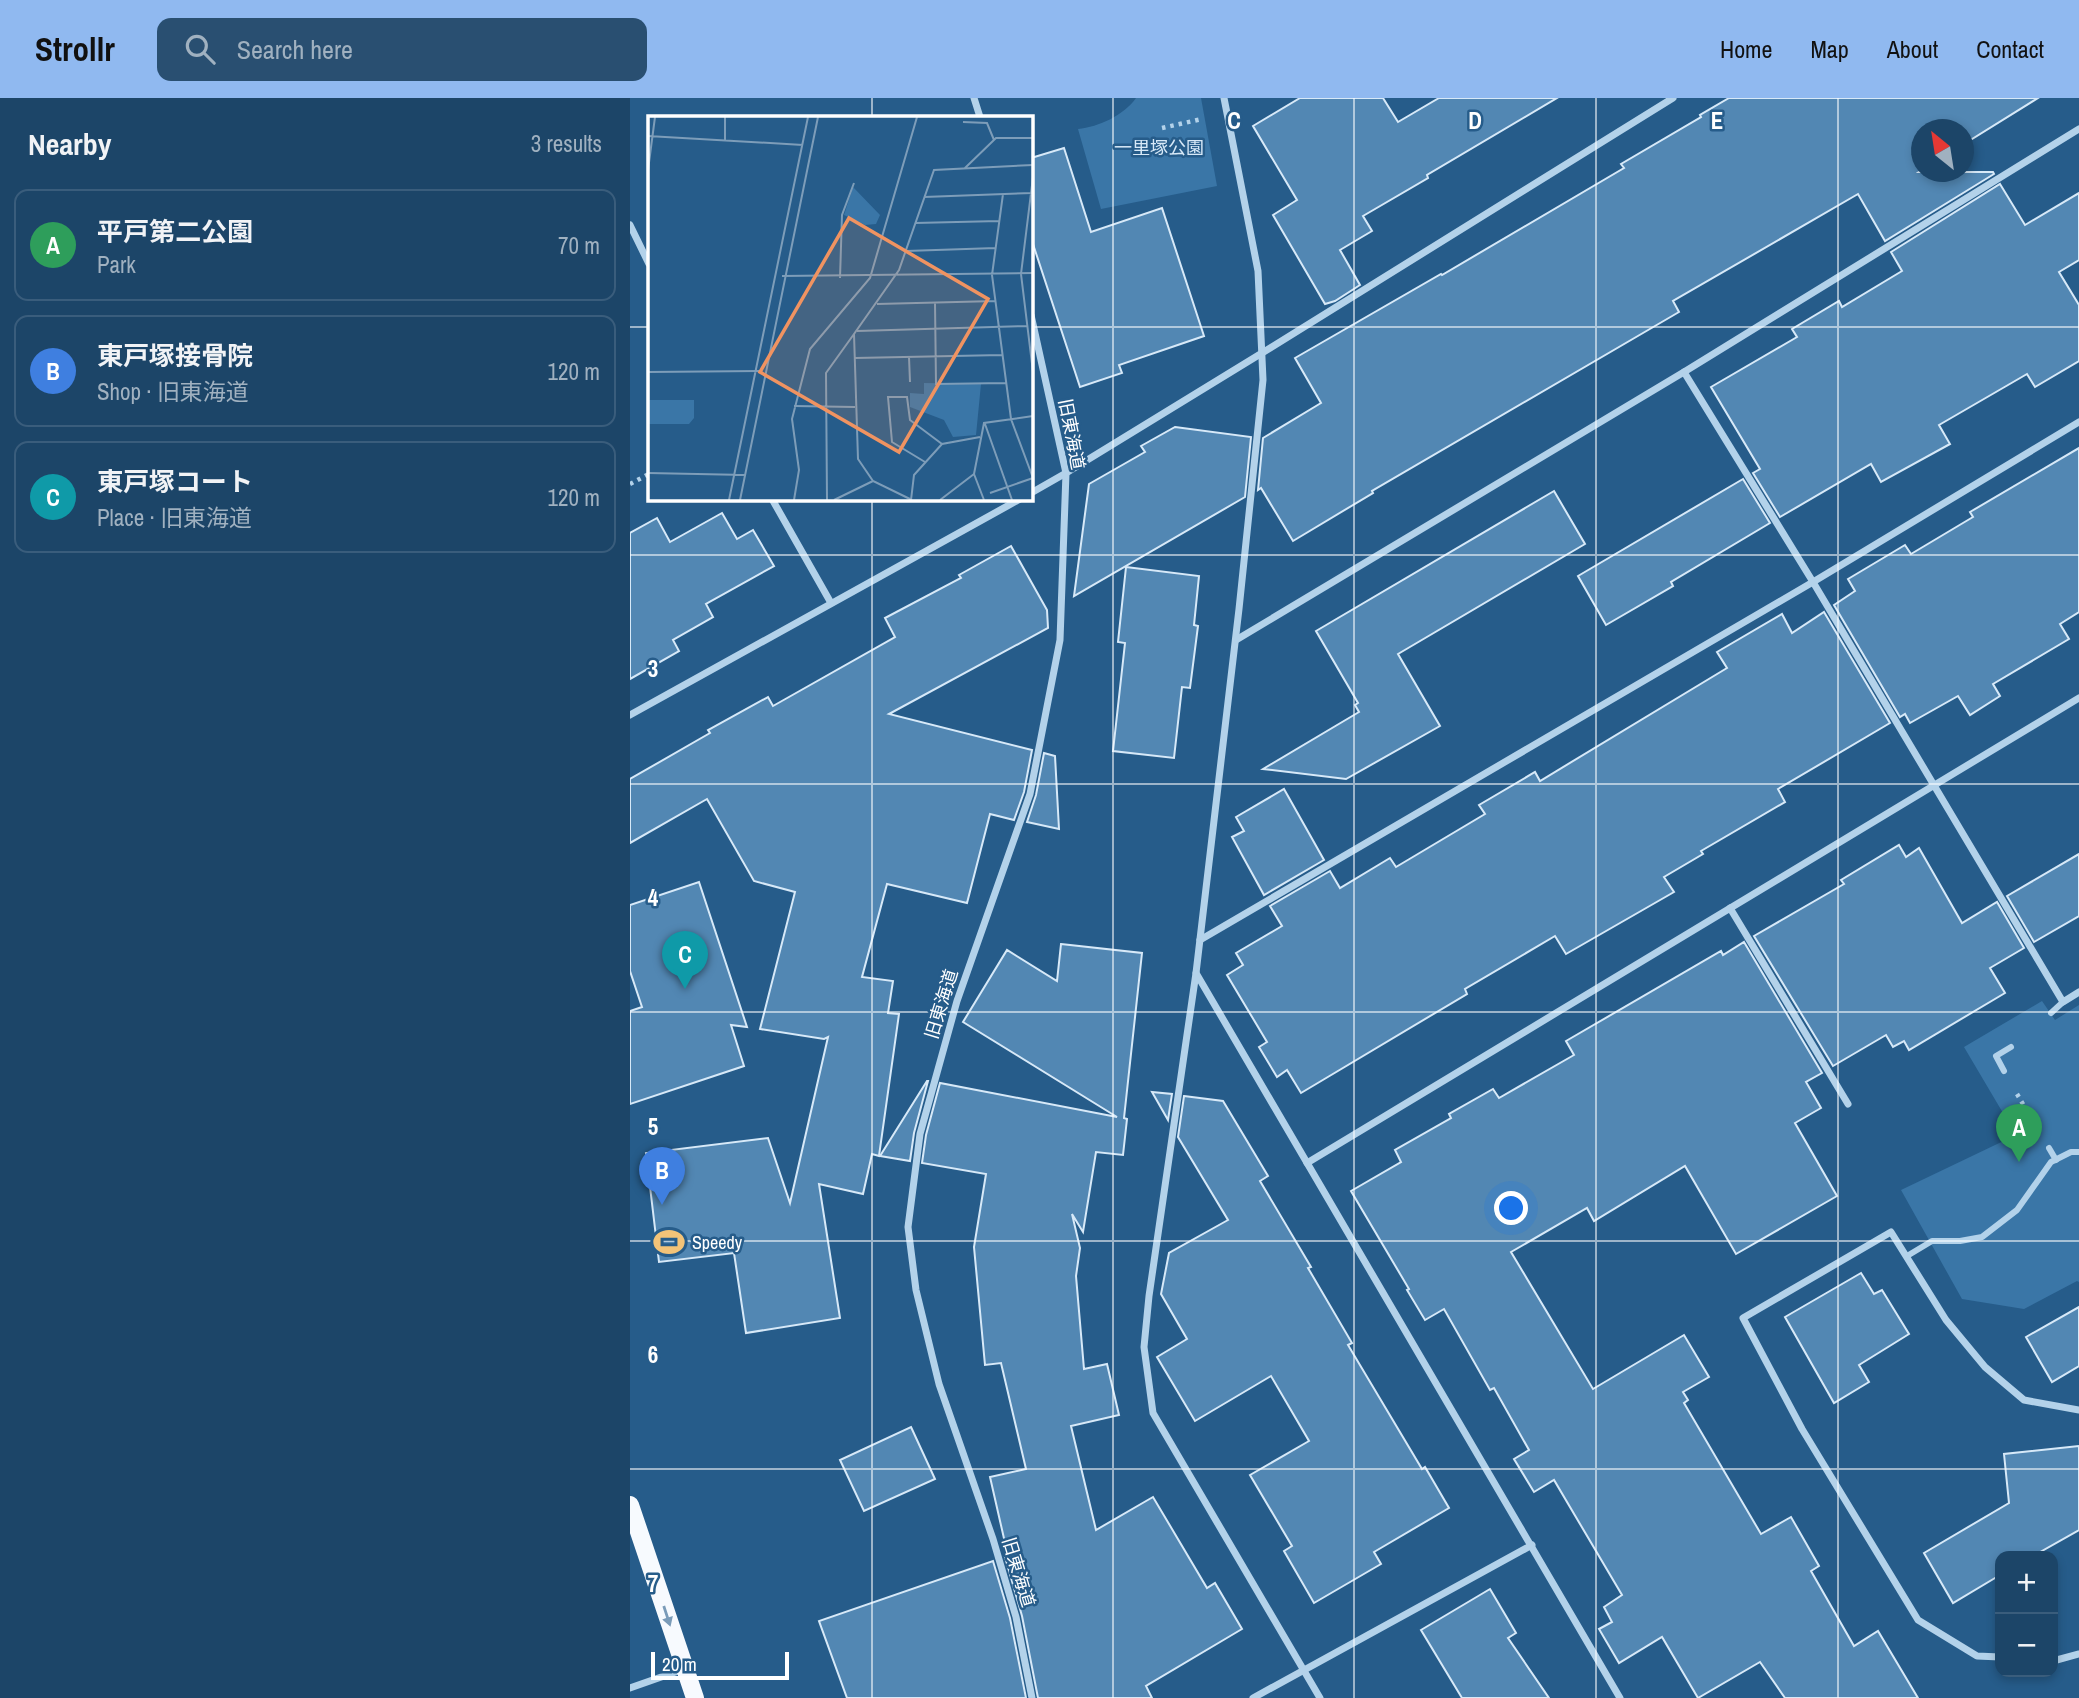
<!DOCTYPE html>
<html lang="en">
<head>
<meta charset="utf-8">
<style>
	:root { --surface:#1c4568; --page:#294f71; --text:#f1f3f6; --muted:#a0b1c0; --line:#3a5d7c; --accent:#90b9f0 }
	body { margin:0; font-family:"Archivo Narrow","Noto Sans JP",sans-serif; background:var(--page); color:var(--text) }
	.controls { position:absolute; right:21px; bottom:21px; display:grid; overflow:hidden; border-radius:14px; box-shadow:0 4px 10px #0003 }
	.controls button { width:63px; height:63px; display:grid; place-items:center; padding:0; border:0; border-bottom:2px solid var(--line); background:var(--surface); color:var(--text); font:35px sans-serif }
	.compass { position:absolute; left:1281px; top:21px; width:63px; height:63px; border-radius:50%; background:var(--surface); box-shadow:0 4px 10px #0003; rotate:330deg }
	.scale { position:absolute; left:21px; bottom:18px; width:138px; box-sizing:border-box; padding-left:7px; border:4px solid #fff; border-top:0; font-size:19px; line-height:24px; white-space:nowrap; color:#fff; -webkit-text-stroke:5px #265c8a; paint-order:stroke }
	.you { position:absolute; left:882px; top:1111px; width:24px; height:24px; margin:-18px; border:5px solid #fff; border-radius:50%; background:#1a73e8; box-shadow:0 0 0 10px #1a73e833 }
	.badge { display:grid; place-items:center; width:46px; height:46px; border-radius:50%; background:var(--accent); color:#fff; font-size:23px; font-weight:700 }
	.pin { position:absolute; translate:-50% -58px; filter:drop-shadow(0 2px 4px #0008) }
	.pin::after { content:''; position:absolute; top:37px; width:24px; height:21px; background:inherit; clip-path:polygon(0 0,100% 0,50% 100%) }
	.list { margin:0; padding:0; list-style:none }
	h2 { display:flex; justify-content:space-between; align-items:center; height:91px; margin:0; padding:0 28px; font-size:30px }
	h2 small { font-size:23px; font-weight:400; color:var(--muted) }
	.list li { display:grid; grid-template-columns:46px 1fr auto; gap:21px; align-items:center; box-sizing:border-box; height:112px; margin:0 14px 14px; padding:0 14px; border:2px solid var(--line); border-radius:14px }
	.list b { display:block; font-size:26px; white-space:nowrap }
	.list p { margin:0; font-size:23px; white-space:nowrap; color:var(--muted) }
	.list em { font-size:23px; font-style:normal; color:var(--muted) }
	.icon { flex:none; width:38px; height:38px; fill:none; stroke:currentColor; stroke-width:2; stroke-linecap:round; stroke-linejoin:round }
	.map { position:relative; flex:none; width:1449px; height:1600px; overflow:hidden }
	header { display:flex; align-items:center; gap:42px; box-sizing:border-box; height:98px; padding:0 35px; background:var(--accent); color:#111 }
	header strong { font-size:33px }
	nav { display:flex; gap:38px; margin-inline-start:auto; font-size:24px }
	.search { width:490px; height:63px; background:var(--page); display:flex; align-items:center; gap:18px; box-sizing:border-box; padding:0 24px; border-radius:14px; color:var(--muted); font-size:26px }
	main { display:flex }
	aside { flex:1; background:var(--surface) }
	.map>svg:first-child { display:block }
	.green { fill:#3a76a7 }
	.building { fill:#5287b3; stroke:#d7e9f8; stroke-width:2 }
	.lines { fill:none; stroke-linecap:round; stroke-linejoin:round }
	.path { stroke:#b3d2ea; stroke-width:4.5; stroke-dasharray:3.5 5; stroke-linecap:butt }
	.pedestrian { stroke:#b3d2ea; stroke-width:6 }
	.minor { stroke:#b3d2ea; stroke-width:7 }
	.primary { stroke:#f7fafe; stroke-width:18 }
	.oneway { fill:#7a9bb8 }
	.grid { fill:none; stroke:#fff; stroke-width:2; stroke-opacity:0.55 }
	.labels { text-anchor:middle; dominant-baseline:central; stroke-width:5; stroke-linejoin:round; paint-order:stroke }
	.park-label { font-size:18px; fill:#d7e9f8; stroke:#265c8a }
	.street-label { font-size:18px; fill:#fff; stroke:#265c8a }
	.poi-label { font-size:18px; fill:#fff; stroke:#265c8a; text-anchor:start }
	.inset-road { fill:none; stroke:#7d9db9; stroke-width:2 }
	.view { fill:#f09361; fill-opacity:0.15; stroke:#f09361; stroke-width:3.5 }
	.inset-edge { fill:none; stroke:#fff; stroke-width:3.5 }
	.grid-label { font-size:23px; text-anchor:middle; font-weight:bold; fill:#fff; stroke:#265c8a; stroke-width:5; stroke-linejoin:round; paint-order:stroke }
</style>
</head>
<body>
<header>
<strong>Strollr</strong>
<div class="search"><svg class="icon" aria-label="search" viewBox="0 0 24 24"><circle cx="10" cy="10" r="6"/><path d="M15 15l6 6"/></svg>Search here</div>
<nav><a>Home</a><a>Map</a><a>About</a><a>Contact</a></nav>
</header>
<main>
<aside>
<h2>Nearby<small>3 results</small></h2>
<ul class="list">
<li><span class="badge" style="background:#2e9e5b">A</span><div><b>平戸第二公園</b><p>Park</p></div><em>70 m</em></li>
<li><span class="badge" style="background:#3f7fe0">B</span><div><b>東戸塚接骨院</b><p>Shop · 旧東海道</p></div><em>120 m</em></li>
<li><span class="badge" style="background:#0f9aa8">C</span><div><b>東戸塚コート</b><p>Place · 旧東海道</p></div><em>120 m</em></li>
</ul>
</aside>
<div class="map">
<svg width="1449" height="1600" viewBox="0 0 1449 1600">
	<rect width="100%" height="100%" fill="#265c8a"/>
	<g class="green">
		<path d="M506,0H571L587,88L471,111L448,31C469,29 494,17 506,0Z"/>
		<polygon points="1412,903 1425,922 1449,907 1449,1184 1447,1183 1394,1211 1332,1201 1271,1092 1386,1037 1334,949"/>
	</g>
	<g class="building">
		<polygon points="670,0 753,0 768,24 809,0 927,0 797,77 798,80 733,118 742,133 710,152 730,187 705,203 695,206 643,117 667,102 623,28"/>
		<polygon points="1099,0 1408,0 1334,46 1334,32 1292,32 1292,72 1289,74 1363,74 1364,76 1255,143 1228,96 1043,203 1049,214 742,393 743,395 663,443 631,390 628,392 633,340 691,305 665,260 811,176 812,177 994,70 991,66 1071,19 1070,17"/>
		<polygon points="434,50 461,134 532,110 574,238 489,267 492,275 450,289 401,140 401,60"/>
		<polygon points="1370,86 1395,127 1449,95 1449,162 1429,174 1449,207 1449,263 1405,289 1397,276 1309,327 1320,346 1251,384 1241,366 1150,419 1123,375 1130,371 1081,289 1167,239 1162,231 1209,203 1212,209 1272,173 1261,154"/>
		<polygon points="545,329 621,339 615,399 444,498 459,386 515,354 511,348"/>
		<polygon points="1449,350 1449,514 1430,526 1439,541 1363,586 1370,598 1340,617 1328,598 1280,625 1275,616 1270,619 1204,507 1225,493 1218,481 1275,447 1281,456 1343,419 1340,414"/>
		<polygon points="1113,381 1140,425 1041,484 1043,488 976,527 948,478"/>
		<polygon points="924,393 955,446 768,556 810,628 716,681 633,671 729,614 725,607 728,605 686,533"/>
		<polygon points="92,415 107,441 123,432 144,468 76,506 83,519 43,542 49,553 0,581 0,435 27,420 40,444"/>
		<polygon points="381,448 417,512 418,530 259,616 402,652 394,694 384,722 360,716 337,805 257,786 232,879 263,883 258,915 269,916 249,1058 242,1056 233,1096 189,1086 210,1220 116,1235 104,1155 29,1164 16,1055 138,1040 160,1105 198,939 194,941 130,931 165,794 124,783 77,701 0,745 0,681 80,635 78,632 138,599 143,608 265,539 255,520 331,480 329,477"/>
		<polygon points="496,469 569,478 564,527 568,528 560,590 552,589 544,660 483,653 495,545 488,544"/>
		<polygon points="1194,514 1260,625 1148,691 1155,704 1071,753 1073,756 1034,779 1044,794 936,856 925,838 835,891 837,896 671,995 657,972 647,979 629,949 637,944 597,877 613,867 606,855 652,828 640,808 700,773 710,790 760,760 766,769 855,716 849,707 905,674 910,683 1097,570 1087,554 1152,516 1162,535"/>
		<polygon points="414,655 425,658 429,731 397,724 406,697"/>
		<polygon points="654,691 694,762 634,797 602,739 614,733 606,719"/>
		<polygon points="1269,747 1276,759 1289,750 1332,825 1367,804 1394,850 1360,870 1375,895 1279,952 1274,943 1263,949 1256,937 1203,968 1124,838 1214,786 1211,782"/>
		<polygon points="1449,756 1449,818 1404,844 1377,798"/>
		<polygon points="69,784 117,929 101,927 114,968 0,1006 0,913 12,909 0,873 0,807"/>
		<polygon points="1114,844 1192,975 1176,984 1191,1010 1165,1025 1207,1098 1106,1156 1055,1068 964,1123 957,1110 881,1154 963,1291 1054,1237 1079,1279 1053,1294 1058,1302 1054,1305 1131,1436 1161,1419 1189,1468 1181,1473 1224,1548 1248,1533 1288,1600 1155,1600 1130,1564 1068,1600 1032,1539 989,1565 969,1531 982,1524 974,1509 992,1497 924,1382 904,1394 884,1361 899,1352 864,1290 860,1292 814,1211 795,1222 777,1192 779,1191 721,1093 771,1064 765,1052 821,1020 819,1016 863,991 869,1000 944,957 936,943 1091,853 1093,857"/>
		<polygon points="431,846 512,855 494,1020 497,1021 493,1057 466,1054 453,1134 442,1116 450,1150 446,1178 454,1271 477,1266 489,1317 441,1328 466,1432 523,1399 577,1490 585,1485 612,1531 516,1588 522,1600 408,1600 392,1518 375,1459 378,1458 360,1379 396,1371 371,1265 355,1267 344,1149 356,1076 292,1065 296,1037 310,985 487,1019 333,924 377,852 427,883"/>
		<polygon points="297,983 298,983 284,1035 280,1063 250,1058"/>
		<polygon points="522,994 542,996 538,1022"/>
		<polygon points="554,998 593,1003 638,1078 630,1083 681,1169 678,1170 722,1245 718,1247 792,1371 795,1369 819,1410 744,1454 751,1466 684,1505 654,1453 662,1448 620,1377 679,1343 641,1278 565,1323 527,1259 557,1241 531,1196 539,1155 598,1122 548,1039"/>
		<polygon points="1231,1175 1244,1196 1252,1192 1279,1236 1229,1267 1239,1284 1204,1305 1155,1219"/>
		<polygon points="1449,1209 1449,1268 1422,1284 1396,1239"/>
		<polygon points="281,1329 305,1381 234,1413 210,1362"/>
		<polygon points="1449,1348 1449,1432 1403,1458 1370,1458 1370,1477 1323,1505 1294,1455 1379,1405 1374,1356"/>
		<polygon points="363,1463 380,1520 396,1600 217,1600 189,1523"/>
		<polygon points="860,1491 886,1535 878,1540 919,1600 832,1600 791,1532"/>
	</g>
	<g class="lines">
		<g class="path">
			<polyline points="532,30 572,21"/>
			<polyline points="0,386 19,376"/>
			<polyline points="1387,996 1406,1028"/>
		</g>
		<g class="pedestrian">
			<polyline points="1421,915 1433,904"/>
			<polyline points="1374,973 1366,958 1381,949"/>
			<polyline points="1419,1050 1426,1062"/>
			<polyline points="1277,1158 1302,1143 1330,1143 1352,1139 1387,1112 1421,1064 1441,1054 1449,1054"/>
		</g>
		<g class="minor">
			<polyline points="344,0 350,19"/>
			<polyline points="594,0 628,173 633,282 609,511 566,875 990,1600"/>
			<polyline points="0,127 19,166"/>
			<polyline points="401,217 436,375 430,542 400,696 327,903 290,1036 278,1129 286,1192 309,1286 363,1441 386,1519 402,1600"/>
			<polyline points="1054,274 1183,484 1433,904 1449,894"/>
			<polyline points="401,395 436,375 632,255 1043,0"/>
			<polyline points="142,401 201,505"/>
			<polyline points="606,542 1054,274 1449,31"/>
			<polyline points="0,617 390,401"/>
			<polyline points="1100,810 1218,1006"/>
			<polyline points="570,842 1183,484 1449,324"/>
			<polyline points="566,875 519,1198 514,1249 523,1315 690,1600"/>
			<polyline points="677,1065 1449,600"/>
			<polyline points="1370,1559 1347,1558 1288,1522 1172,1331 1113,1220 1261,1134 1316,1222 1355,1269 1394,1302 1449,1312"/>
			<polyline points="1423,1563 1449,1556"/>
			<polyline points="0,1590 54,1571"/>
			<polyline points="623,1600 902,1447"/>
		</g>
		<polyline class="primary" points="0,1407 65,1600"/>
	</g>
	<defs><path id="oneway-solid" d="M-6-.8H1V-3.2L6.5 0L1 3.2V.8H-6Z" transform="scale(1.75)"/></defs>
	<use class="oneway" href="#oneway-solid" transform="translate(37 1518) rotate(72)"/>
	<path class="grid" d="M242,0V19M483,0V1600M724,0V1600M966,0V1600M1208,0V1600M0,229H19M401,229H1449M242,401V1600M0,457H1449M0,686H1449M0,914H1449M0,1143H1449M0,1371H1449"/>
	<defs>
		<g id="stadium-bare" transform="scale(2.415)"><path d="M0-5a6.5 5 0 1 0 0 10a6.5 5 0 1 0 0-10ZM-3.5-1.8h7v3.6h-7Z" fill="#f3c378" stroke="#265c8a" stroke-width="2.5" paint-order="stroke"/></g>
	</defs>
	<g fill-rule="evenodd">
		<use href="#stadium-bare" x="39" y="1144"/>
	</g>
	<g class="labels">
		<g class="park-label">
			<text x="529" y="49">一里塚公園</text>
		</g>
		<g class="street-label">
			<text transform="translate(442 336) rotate(79)">旧東海道</text>
			<text transform="translate(311 906) rotate(-73)">旧東海道</text>
			<text transform="translate(389 1474) rotate(73)">旧東海道</text>
		</g>
		<g class="poi-label">
			<text x="62" y="1144">Speedy</text>
		</g>
	</g>
	<g transform="translate(18 18)">
		<rect width="385" height="385" fill="#265c8a"/>
		<path d="M205,71L232,99L228,108L217,109L196,99ZM276,267L333,268L328,319L305,321L296,304L262,291V277L276,278ZM0,284H46V302L41,308H0Z" fill="#3a76a7"/>
		<path class="inset-road" d="M315,6L339,7L346,24M0,20L155,29M77,24V1M317,52L348,22H385M0,54L7,1M385,61L373,158L385,256M355,78L344,159L363,303L385,362M276,81L384,77M267,107L351,105M258,135L348,132M134,160L385,157M192,162L194,99L206,67M287,187L288,268L358,267M229,188L348,185M209,215L379,210M261,241L262,266M207,242L354,239M0,256L111,255M146,290L207,291M337,308L364,384M277,346L244,326L240,281H259L262,304L294,328M0,357L98,359M342,377L385,362M81,384L160,1M92,384L170,1M146,384L151,354L144,303L162,233L222,162L269,1M179,384L178,257L206,218M186,384L225,365M263,384L266,359L294,328L332,321M264,384L225,365L210,343L206,218L251,154L286,54L385,49M292,384L326,358M336,384L326,358L336,307L385,300"/>
		<path class="view" d="M201,102L340,183L251,336L112,256Z"/>
		<rect width="385" height="385" class="inset-edge"/>
	</g>
	<g class="grid-label">
		<text x="604" y="31">C</text>
		<text x="845" y="31">D</text>
		<text x="1087" y="31">E</text>
		<text x="23" y="579">3</text>
		<text x="23" y="808">4</text>
		<text x="23" y="1037">5</text>
		<text x="23" y="1265">6</text>
		<text x="23" y="1494">7</text>
	</g>
</svg>
<div class="controls">
<button>+</button>
<button>−</button>
</div>
<svg class="compass" viewBox="-18 -18 36 36"><path d="M0-13l5 13h-10z" fill="#e53935"/><path d="M0 13l5-13h-10z" fill="#a0b1c0"/></svg>
<div class="scale">20 m</div>
<div class="you"></div>
<div class="pin badge" style="left:1389px;top:1064px;background:#2e9e5b">A</div>
<div class="pin badge" style="left:32px;top:1107px;background:#3f7fe0">B</div>
<div class="pin badge" style="left:55px;top:891px;background:#0f9aa8">C</div>
</div>
</main>
</body>
</html>
